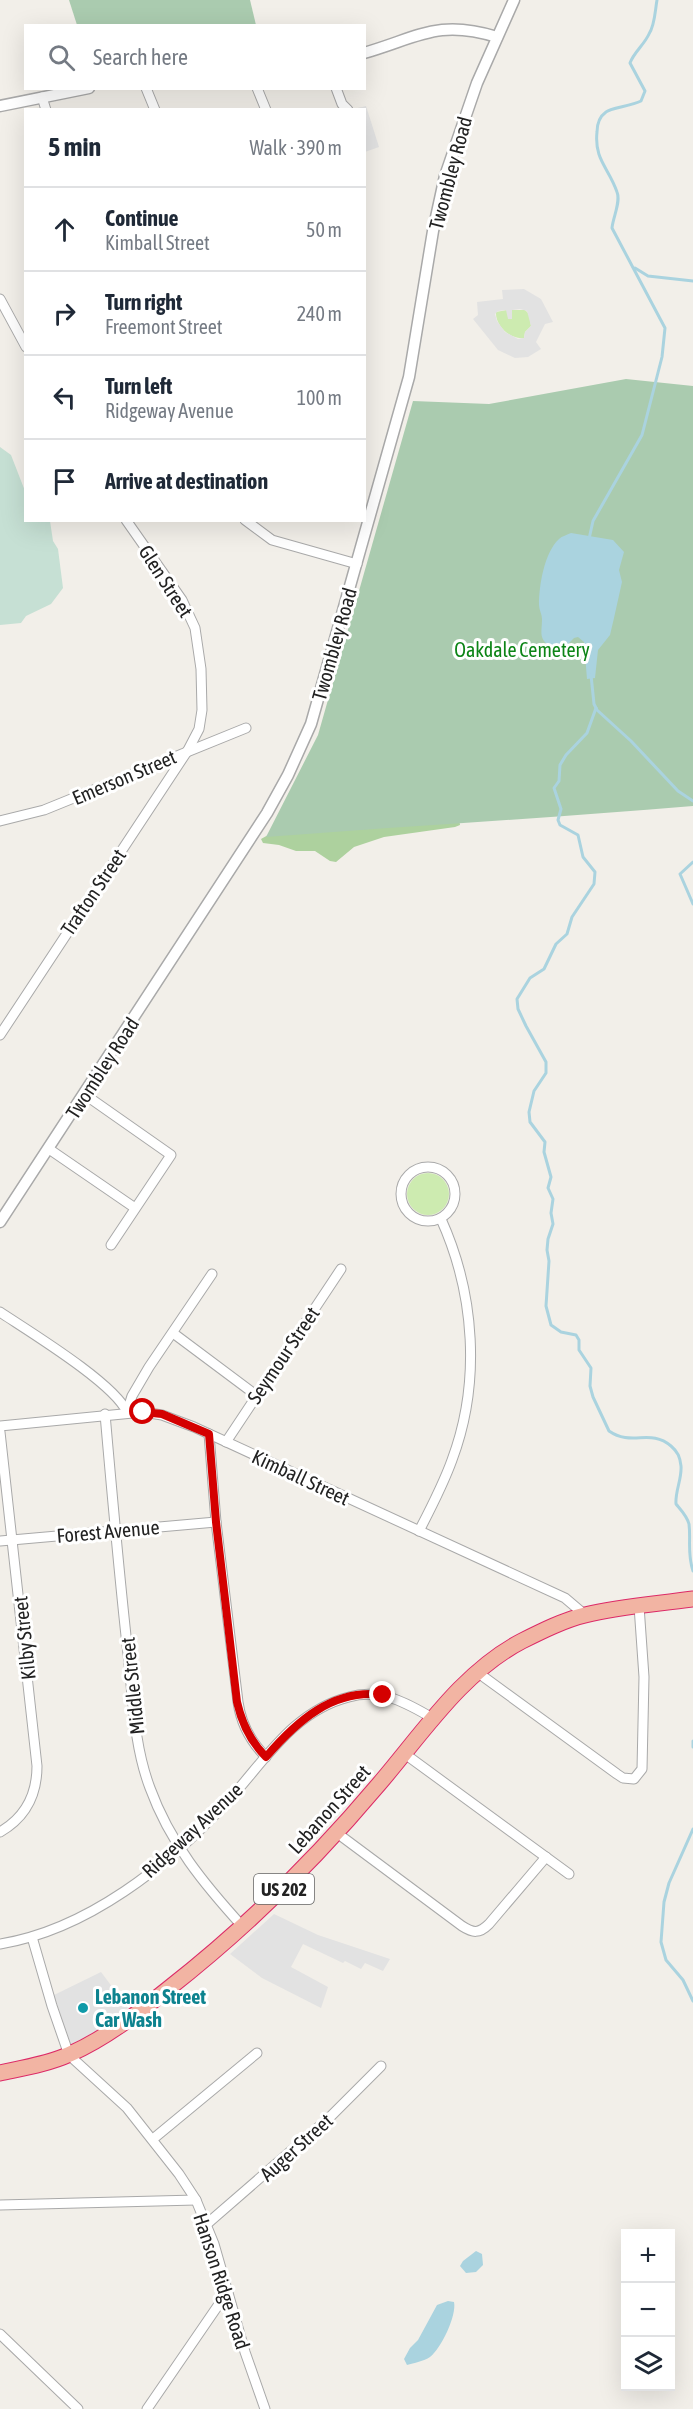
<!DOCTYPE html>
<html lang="en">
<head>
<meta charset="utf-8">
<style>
	:root { --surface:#fff; --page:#f2f2f3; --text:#1f2937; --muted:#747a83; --line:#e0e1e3 }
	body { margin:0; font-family:"Asap Condensed",sans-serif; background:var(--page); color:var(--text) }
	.controls { position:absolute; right:18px; bottom:18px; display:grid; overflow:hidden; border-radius:0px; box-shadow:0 6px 24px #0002 }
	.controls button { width:54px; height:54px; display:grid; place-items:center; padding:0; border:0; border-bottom:2px solid var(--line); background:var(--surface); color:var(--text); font:30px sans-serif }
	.stop { position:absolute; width:18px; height:18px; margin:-14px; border:4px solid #d40000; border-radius:50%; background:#fff }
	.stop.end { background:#d40000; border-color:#fff; box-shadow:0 2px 6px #0008 }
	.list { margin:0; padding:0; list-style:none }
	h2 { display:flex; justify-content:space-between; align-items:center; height:78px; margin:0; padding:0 24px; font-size:26px }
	h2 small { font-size:20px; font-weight:400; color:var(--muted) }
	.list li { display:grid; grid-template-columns:39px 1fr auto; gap:18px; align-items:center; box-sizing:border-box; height:84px; padding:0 24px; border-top:2px solid var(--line) }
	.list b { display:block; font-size:22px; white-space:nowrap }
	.list p { margin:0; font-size:20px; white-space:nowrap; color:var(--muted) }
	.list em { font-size:20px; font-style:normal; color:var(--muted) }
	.icon { flex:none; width:33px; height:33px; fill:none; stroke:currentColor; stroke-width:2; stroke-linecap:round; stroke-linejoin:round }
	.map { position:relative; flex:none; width:693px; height:2409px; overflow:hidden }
	.search { position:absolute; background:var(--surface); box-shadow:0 6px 24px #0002; left:24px; top:24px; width:342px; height:66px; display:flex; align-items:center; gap:15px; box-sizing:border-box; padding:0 21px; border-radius:0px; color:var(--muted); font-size:22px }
	.panel { position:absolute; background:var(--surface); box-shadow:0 6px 24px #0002; left:24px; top:108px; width:342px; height:414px; border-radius:0px }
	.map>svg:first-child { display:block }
	.grass { fill:#cdebb0 }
	.forest { fill:#add19e }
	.wetland { fill:#c6e0d4 }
	.cemetery { fill:#aacbaf }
	.parking { fill:#e2e2e2; fill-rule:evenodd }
	.water { fill:#aad3df }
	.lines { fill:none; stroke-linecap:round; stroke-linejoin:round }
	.stream { stroke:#aad3df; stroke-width:3 }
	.minor-casing { stroke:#a9a9a9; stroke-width:11 }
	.tertiary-casing { stroke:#a9a9a9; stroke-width:13 }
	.trunk-casing { stroke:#dc2a67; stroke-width:17 }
	.minor { stroke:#fff; stroke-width:9 }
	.tertiary { stroke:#fff; stroke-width:10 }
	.trunk { stroke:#f2b4a3; stroke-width:15 }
	.route { stroke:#d40000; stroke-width:8 }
	.culture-dot { fill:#0f9aa8; stroke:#fff; stroke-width:2 }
	.labels { text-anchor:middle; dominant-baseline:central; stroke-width:6; stroke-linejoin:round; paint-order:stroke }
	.shield { fill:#fff; stroke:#646464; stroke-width:1.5 }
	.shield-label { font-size:18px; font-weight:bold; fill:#222 }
	.street-label { font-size:20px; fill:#222; stroke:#fff }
	.park-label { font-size:20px; fill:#0c8416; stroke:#fff }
	.culture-label { font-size:20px; font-weight:bold; fill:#0d838f; stroke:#fff; text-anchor:start }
</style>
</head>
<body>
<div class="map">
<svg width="693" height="2409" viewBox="0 0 693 2409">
	<rect width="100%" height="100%" fill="#f2efe9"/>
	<g class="grass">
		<path d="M507,310L512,318V310H525L529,314L531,326L525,332L524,338C510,340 495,325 496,312Z"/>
		<circle cx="428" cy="1194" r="21"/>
	</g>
	<polygon class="forest" points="459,818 460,825 455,827 384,837 354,847 336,862 330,861 315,851 296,851 279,845 263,843 261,839 293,821"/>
	<polygon class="wetland" points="0,447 11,455 25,491 26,520 50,521 53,541 58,549 63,588 51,604 26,616 21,623 0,625"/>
	<g class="cemetery">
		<polygon points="69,0 250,0 256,25 77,25"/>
		<path d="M626,379L693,386V806C551,818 408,826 266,837L318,735L413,401L489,404Z"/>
	</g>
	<g class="parking">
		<polygon points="366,106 379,147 365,152 364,110 353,109"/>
		<path d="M524,289L541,299L553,322L545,324L536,342L541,349L528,357L515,358L498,350L473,319L478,315L477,302L503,299L502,290ZM520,309L527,311L531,326L525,332L524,338L518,339L505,332L497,321L495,314L498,311L506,310L508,319H512V310Z"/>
		<polygon points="274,1914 318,1935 390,1959 383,1971 365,1963 361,1969 345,1961 343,1963 303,1944 291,1967 328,1987 321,2008 262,1978 230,1954"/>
		<polygon points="101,1972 128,2008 100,2029 70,2045 54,1995"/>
	</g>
	<g class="water">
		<path d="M571,533L613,540L624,552L619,570L622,582L614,618L610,635L598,650L595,678L587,679L584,642L578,637L574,638L567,645L551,647C538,639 542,632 542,619C542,614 539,610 539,605C539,586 544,553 559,539C562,536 567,535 571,533Z"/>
		<polygon points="476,2251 482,2254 483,2265 476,2272 466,2273 460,2266 463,2261"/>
		<path d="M448,2301L454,2302C457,2315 441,2349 430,2357C424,2361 414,2363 407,2365L404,2359L410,2348L418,2340L437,2305Z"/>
	</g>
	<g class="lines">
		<g class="stream">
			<polyline points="635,268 648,276 693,281"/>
			<path d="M589,539L593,521L642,435L662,357L665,328L612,228C613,217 621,202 617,192C609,168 594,160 597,132C597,124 599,117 606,112C610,108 631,106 641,101L645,91L630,63C634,52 644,45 649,34C655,25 655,11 657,0"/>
			<polyline points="591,675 594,704 597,710 631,741 678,791 693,801"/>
			<path d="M596,708L587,733L566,755L560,765L559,781L554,788L561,809L558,820L560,825L578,835L583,857L595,872L594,884L572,917L567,934L556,944L544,969L530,978L517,999L518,1009L526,1026L546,1062V1073L534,1091L529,1112L530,1122L545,1142L544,1152L551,1177L548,1188L553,1199L551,1213L553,1224L548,1239L547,1250L549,1261L546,1306L551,1325L561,1332L576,1335L579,1340V1350L591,1368L590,1386L593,1397L609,1431C632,1447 650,1428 671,1446C678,1452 680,1457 681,1466C682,1479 675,1491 676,1504C681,1510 687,1516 689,1524C691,1540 687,1553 693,1571"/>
			<polyline points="693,862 680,874 693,904"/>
			<polyline points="693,1741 693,1747"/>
			<polyline points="693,1829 669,1883 664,1902 661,1942 666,1960 683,1980 693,2001"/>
		</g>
		<g class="minor-casing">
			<g id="minor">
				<polyline points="146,88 155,110"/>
				<polyline points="257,88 266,110"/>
				<polyline points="336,88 342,104 348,110"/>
				<polyline points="42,97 46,110"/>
				<polyline points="0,299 26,347"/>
				<polyline points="245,520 272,540 357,564"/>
				<polyline points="0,821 44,810 246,728"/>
				<polyline points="0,1035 188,750 199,729 202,710 201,669 195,628 182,600 126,520"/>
				<polyline points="84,1094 171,1155 111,1245"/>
				<polyline points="49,1149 135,1208"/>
				<circle cx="428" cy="1194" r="27"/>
				<path d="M0,1312C30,1332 114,1383 127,1412"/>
				<polyline points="173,1333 256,1395"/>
				<polyline points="127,1412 132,1396 149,1367 212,1274"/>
				<path d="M105,1414C112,1494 119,1574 128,1654C133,1699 134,1746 150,1788C170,1843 204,1884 243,1927"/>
				<polyline points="0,1426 143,1412 162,1415 194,1427 565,1598 585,1615"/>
				<path d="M0,1432L37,1766C37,1795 26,1817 0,1832"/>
				<path d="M209,1434L216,1522L238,1702C241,1724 250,1741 266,1757"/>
				<polyline points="226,1442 341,1269"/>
				<path d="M419,1531C431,1508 443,1485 452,1460C481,1383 475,1294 441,1219"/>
				<polyline points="0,1541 216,1522"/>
				<polyline points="477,1672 617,1774 623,1778 634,1779 642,1769 644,1677 639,1606"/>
				<polyline points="405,1754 569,1874"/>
				<path d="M337,1833L462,1926C473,1933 479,1934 489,1924L546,1857"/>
				<polyline points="32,1937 52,2006 69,2055 127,2108 179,2174 196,2200 214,2244 245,2352 265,2409"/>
				<path d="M0,1944C87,1930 169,1865 227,1802C264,1762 293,1711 349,1697C381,1688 407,1703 434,1719"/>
				<polyline points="153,2139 257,2053"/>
				<polyline points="0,2205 196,2200"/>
				<polyline points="208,2223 329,2118 381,2066"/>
				<polyline points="0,2334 78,2409"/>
				<polyline points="147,2409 228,2291"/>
			</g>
		</g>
		<g class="tertiary-casing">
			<g id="tertiary">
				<path d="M364,53C419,37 438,19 497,37"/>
				<polyline points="0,106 89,88"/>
				<polyline points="0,1222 267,813 288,775 311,724 409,377 433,231 445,176 477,83 514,0"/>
			</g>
		</g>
		<g class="trunk-casing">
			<path id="trunk" d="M0,2073C23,2068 48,2064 70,2054C106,2038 138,2013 168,1989C246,1928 315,1860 379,1784C422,1734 462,1672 522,1641C542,1631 564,1620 585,1615C620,1606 658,1604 693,1599"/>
		</g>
		<use href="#minor" class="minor"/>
		<use href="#tertiary" class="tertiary"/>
		<use href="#trunk" class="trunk"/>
	</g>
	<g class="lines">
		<path class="route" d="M143,1412L162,1414L209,1434L216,1522L237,1702C242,1724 250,1741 266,1757C296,1722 333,1688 383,1695"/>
	</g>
	<circle class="culture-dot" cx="83" cy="2008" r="6"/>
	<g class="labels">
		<rect class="shield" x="254" y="1874" width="60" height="30" rx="4.5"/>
		<g class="shield-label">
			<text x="284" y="1889">US 202</text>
		</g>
		<g class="street-label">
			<text transform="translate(450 173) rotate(-75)">Twombley Road</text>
			<text transform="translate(166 581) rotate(57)">Glen Street</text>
			<text transform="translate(334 644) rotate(-74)">Twombley Road</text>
			<text transform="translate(124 777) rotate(-23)">Emerson Street</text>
			<text transform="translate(93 892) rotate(-56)">Trafton Street</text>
			<text transform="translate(102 1068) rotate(-57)">Twombley Road</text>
			<text transform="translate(283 1355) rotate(-56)">Seymour Street</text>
			<text transform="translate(301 1477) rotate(25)">Kimball Street</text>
			<text transform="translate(108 1531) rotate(-5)">Forest Avenue</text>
			<text transform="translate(24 1638) rotate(-96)">Kilby Street</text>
			<text transform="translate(132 1686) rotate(-96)">Middle Street</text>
			<text transform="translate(329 1809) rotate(-48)">Lebanon Street</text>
			<text transform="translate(192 1830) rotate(-43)">Ridgeway Avenue</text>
			<text transform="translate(296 2147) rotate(-42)">Auger Street</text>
			<text transform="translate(222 2281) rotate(72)">Hanson Ridge Road</text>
		</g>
		<g class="park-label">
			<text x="522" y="649">Oakdale Cemetery</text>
		</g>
		<g class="culture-label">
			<text x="95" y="1996">Lebanon Street<tspan x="95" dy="23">Car Wash</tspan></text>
		</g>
	</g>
</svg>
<div class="controls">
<button>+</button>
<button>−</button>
<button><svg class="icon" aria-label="layers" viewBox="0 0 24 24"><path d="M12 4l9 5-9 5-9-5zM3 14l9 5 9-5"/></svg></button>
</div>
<div class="stop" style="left:143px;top:1412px"></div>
<div class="stop end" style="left:383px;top:1695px"></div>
<div class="search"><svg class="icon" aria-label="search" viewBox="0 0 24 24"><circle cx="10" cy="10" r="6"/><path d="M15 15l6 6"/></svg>Search here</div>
<section class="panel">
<h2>5 min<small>Walk · 390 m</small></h2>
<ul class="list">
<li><svg class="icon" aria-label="ahead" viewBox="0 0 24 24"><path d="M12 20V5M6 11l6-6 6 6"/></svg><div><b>Continue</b><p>Kimball Street</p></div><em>50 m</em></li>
<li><svg class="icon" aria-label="right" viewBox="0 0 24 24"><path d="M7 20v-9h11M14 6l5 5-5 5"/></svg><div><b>Turn right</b><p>Freemont Street</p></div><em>240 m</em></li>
<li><svg class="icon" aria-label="left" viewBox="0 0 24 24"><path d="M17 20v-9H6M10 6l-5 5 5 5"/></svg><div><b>Turn left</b><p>Ridgeway Avenue</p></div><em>100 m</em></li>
<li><svg class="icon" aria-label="arrive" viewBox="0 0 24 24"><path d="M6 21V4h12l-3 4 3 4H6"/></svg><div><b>Arrive at destination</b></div></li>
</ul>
</section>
</div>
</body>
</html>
